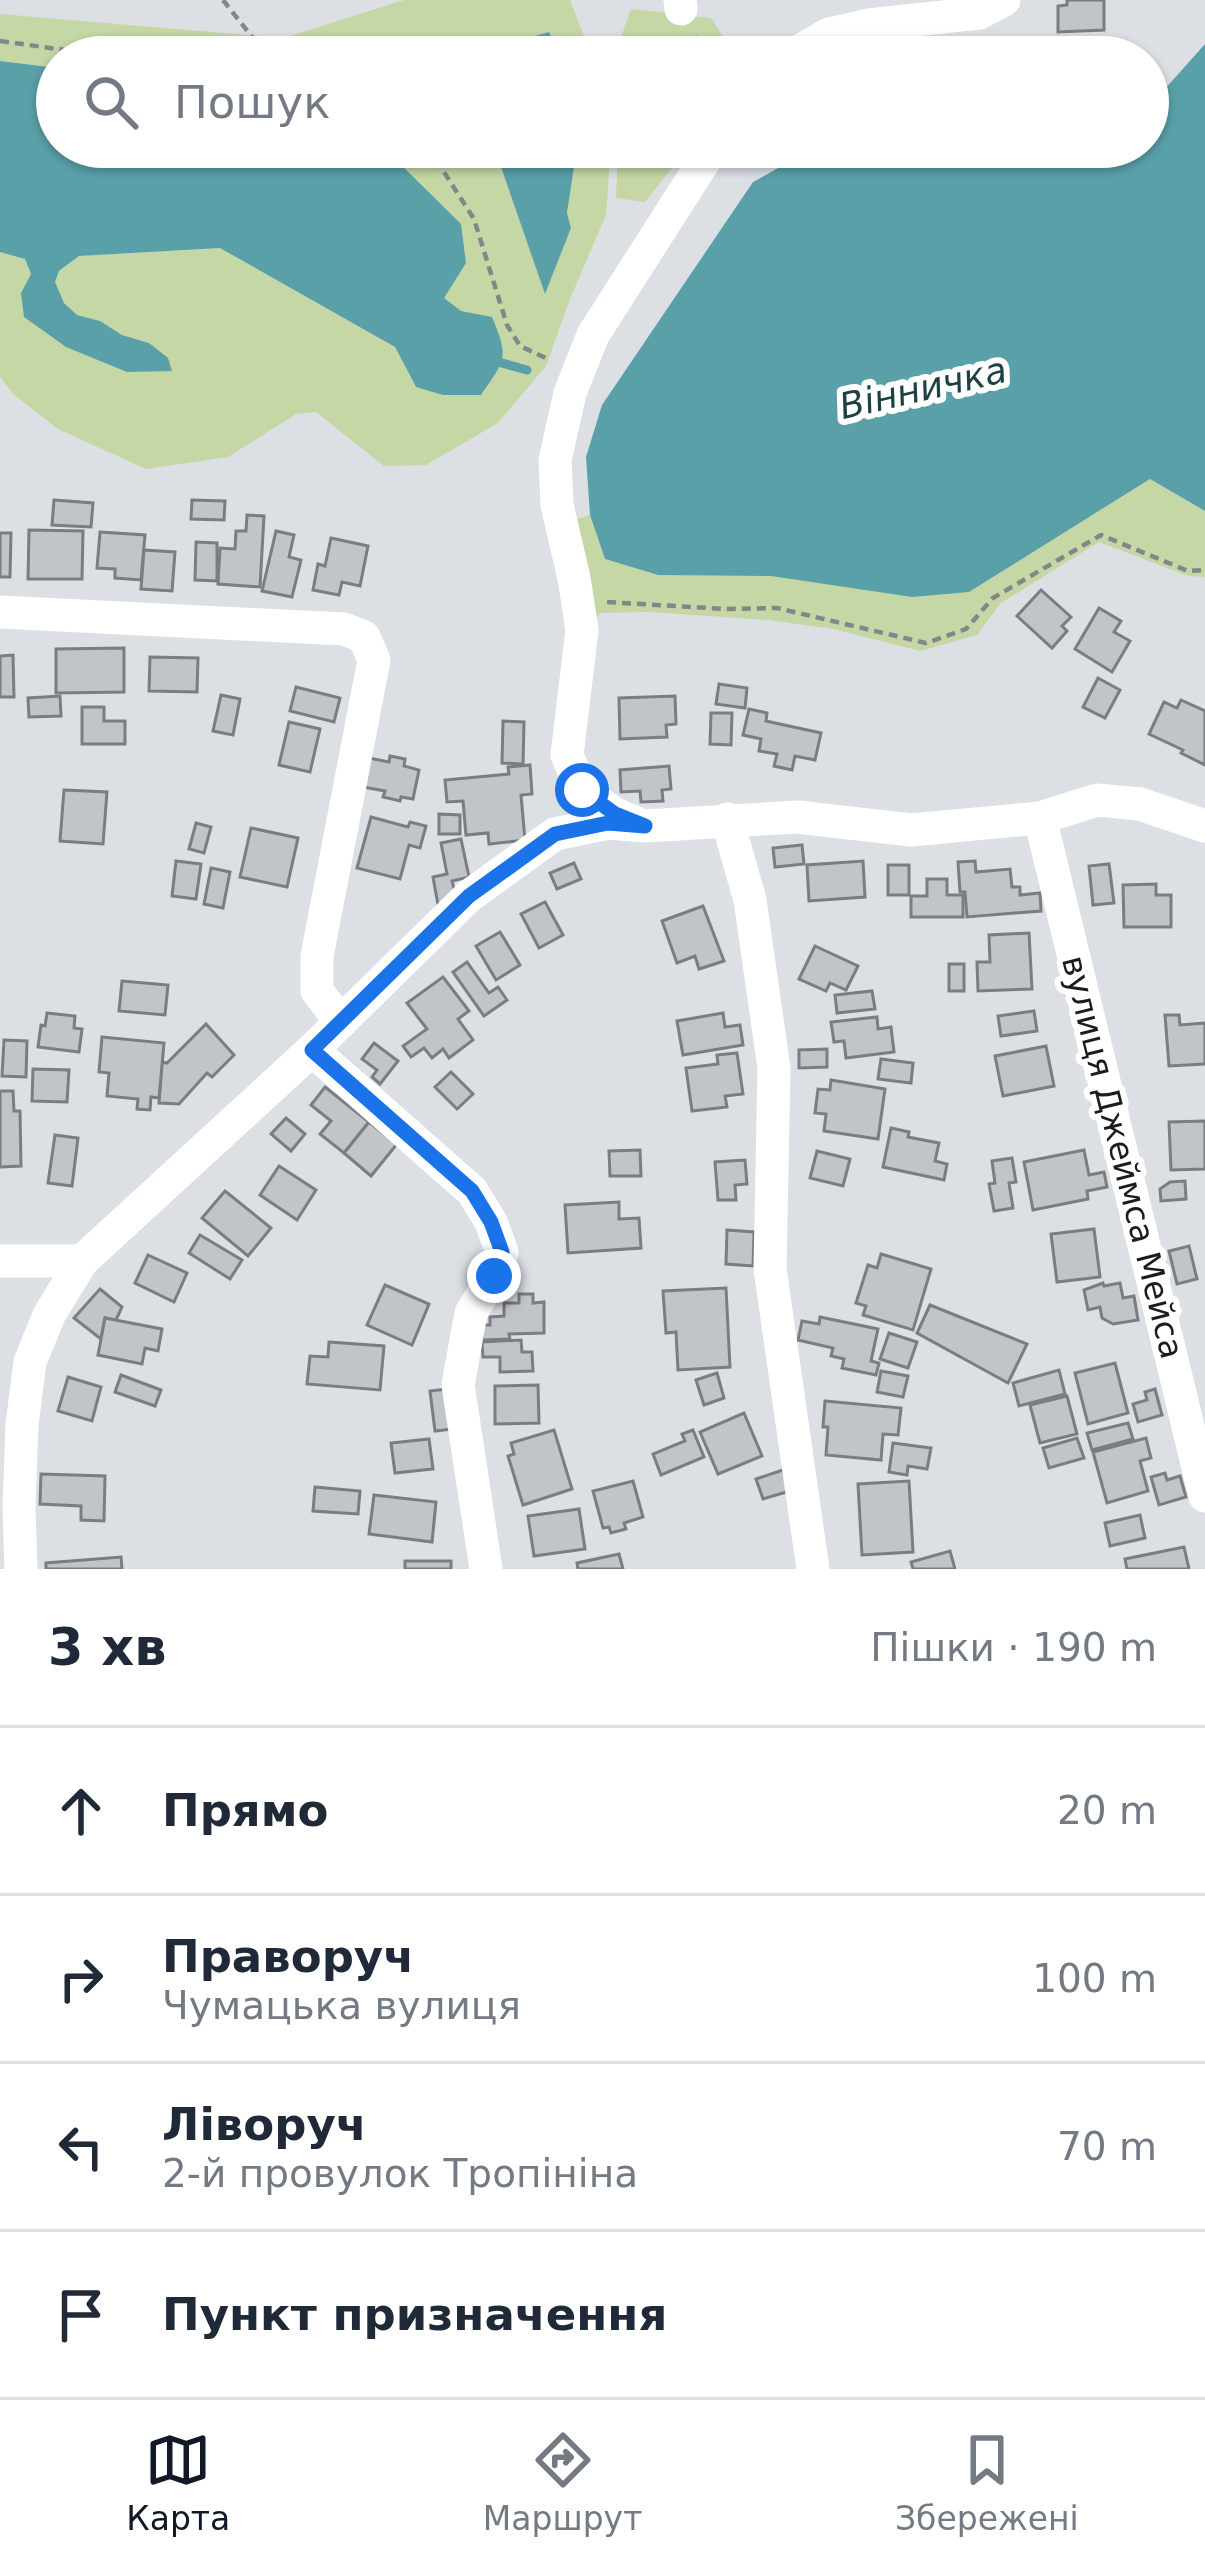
<!DOCTYPE html>
<html lang="uk">
<head>
<meta charset="utf-8">
<style>
	:root { --surface:#fff; --page:#f2f2f3; --text:#1f2937; --muted:#747a83; --line:#e0e1e3; --accent:#111827 }
	body { margin:0; font-family:"DejaVu Sans",sans-serif; background:var(--page); color:var(--text) }
	.stop { position:absolute; width:36px; height:36px; margin:-27px; border:9px solid #1a73e8; border-radius:50%; background:#fff }
	.stop.end { background:#1a73e8; border-color:#fff; box-shadow:0 3px 12px #0008 }
	.list { margin:0; padding:0; list-style:none }
	h2 { display:flex; justify-content:space-between; align-items:center; height:156px; margin:0; padding:0 48px; font-size:51px }
	h2 small { font-size:39px; font-weight:400; color:var(--muted) }
	.list li { display:grid; grid-template-columns:78px 1fr auto; gap:36px; align-items:center; box-sizing:border-box; height:168px; padding:0 48px; border-top:3px solid var(--line) }
	.list b { display:block; font-size:45px; white-space:nowrap }
	.list p { margin:0; font-size:39px; white-space:nowrap; color:var(--muted) }
	.list em { font-size:39px; font-style:normal; color:var(--muted) }
	.icon { flex:none; width:66px; height:66px; fill:none; stroke:currentColor; stroke-width:2; stroke-linecap:round; stroke-linejoin:round }
	.map { position:relative; flex:none; width:1205px; height:1569px; overflow:hidden }
	.search { position:absolute; background:var(--surface); box-shadow:0 3px 9px #0004; left:36px; right:36px; top:36px; height:132px; display:flex; align-items:center; gap:30px; box-sizing:border-box; padding:0 42px; border-radius:66px; color:var(--muted); font-size:45px }
	.sheet { height:828px; background:var(--surface) }
	nav { display:flex; justify-content:space-around; align-items:center; box-sizing:border-box; height:168px; border-top:3px solid var(--line); background:var(--surface); font-size:33px; color:var(--muted) }
	nav a { display:grid; justify-items:center; gap:6px }
	nav .on { color:var(--accent) }
	.map>svg:first-child { display:block }
	.green { fill:#c5d7a4 }
	.water { fill:#5aa0a8 }
	.lines { fill:none; stroke-linecap:round; stroke-linejoin:round }
	.stream { stroke:#5aa0a8; stroke-width:9 }
	.building { fill:#c1c5ca; stroke:#7a7d82; stroke-width:3 }
	.path { stroke:#84878a; stroke-width:4.5; stroke-dasharray:9 6; stroke-linecap:butt }
	.minor { stroke:#fff; stroke-width:33 }
	.route { stroke:#1a73e8; stroke-width:15 }
	.labels { text-anchor:middle; dominant-baseline:central; stroke-width:12; stroke-linejoin:round; paint-order:stroke }
	.street-label { font-size:33px; fill:#1b1c1e; stroke:#fff }
	.water-label { font-size:36px; font-style:italic; fill:#1d4044; stroke:#fff }
</style>
</head>
<body>
<div class="map">
<svg width="1205" height="1569" viewBox="0 0 1205 1569">
	<rect width="100%" height="100%" fill="#dce0e5"/>
	<g class="green">
		<polygon points="404,0 570,0 592,57 560,57 548,33 480,52 448,45 433,57 57,57 57,68 0,61 0,14 284,38"/>
		<polygon points="631,9 711,18 736,57 614,57"/>
		<polygon points="383,147 494,147 545,293 571,228 567,213 577,147 611,147 606,215 570,299 546,366 498,423 426,465 384,466 316,412 296,414 228,457 146,469 58,429 13,394 0,377 0,252 25,259 31,274 21,293 127,372 172,370 149,343 122,335 100,321 77,315 64,303 54,283 59,272 79,256 220,248 395,347 416,388 492,318 461,312 443,298 466,263 416,182"/>
		<polygon points="618,147 689,147 645,202 616,198"/>
		<polygon points="1150,479 1205,511 1205,577 1188,576 1099,542 1001,603 977,635 920,651 833,629 769,620 650,612 601,613 582,630 561,524 590,515 605,559 658,575 771,576 969,592"/>
	</g>
	<g class="water">
		<polygon points="549,32 560,57 433,57 448,45 480,52"/>
		<polygon points="1205,44 1205,511 1150,479 969,592 912,597 771,576 658,575 605,559 590,515 586,457 602,405 753,182 793,160 861,147 1148,147 1148,108"/>
		<path d="M0,61L57,68V147H383L461,224L466,263L444,298L461,311L492,317C509,358 506,359 481,395H443L416,387L395,347L220,248L79,256L59,271L55,282L64,303L77,315L100,321L122,335L149,343L168,358L172,371L127,372L66,347L24,317L21,293L31,274L25,259L0,252Z"/>
		<polygon points="494,147 577,147 567,213 571,228 545,294"/>
	</g>
	<g class="lines">
		<polyline class="stream" points="491,360 527,370"/>
	</g>
	<g class="building">
		<polygon points="1067,0 1104,0 1104,30 1058,32 1058,6 1067,5"/>
		<polygon points="54,500 93,503 91,527 52,525"/>
		<polygon points="192,500 225,501 224,520 191,519"/>
		<polygon points="247,515 264,516 260,587 218,584 220,548 235,549 236,531 246,531"/>
		<polygon points="29,530 83,531 82,579 28,579"/>
		<polygon points="276,531 294,535 289,557 301,560 292,597 262,591"/>
		<polygon points="100,532 145,535 141,580 115,578 115,569 97,568"/>
		<polygon points="0,533 11,533 10,577 0,577"/>
		<polygon points="331,538 368,546 360,586 342,582 339,595 313,590 318,564 325,566"/>
		<polygon points="196,542 217,543 217,581 195,580"/>
		<polygon points="144,550 175,552 172,591 141,589"/>
		<polygon points="1041,590 1071,617 1062,626 1067,631 1052,648 1017,616"/>
		<polygon points="1099,608 1121,621 1114,632 1130,641 1112,672 1075,649"/>
		<polygon points="124,648 124,692 56,693 56,649"/>
		<polygon points="13,655 14,697 0,697 0,656"/>
		<polygon points="150,657 198,658 197,692 149,691"/>
		<polygon points="1098,678 1120,690 1105,718 1083,707"/>
		<polygon points="719,684 747,688 745,708 716,704"/>
		<polygon points="296,687 340,698 334,722 290,711"/>
		<polygon points="221,695 240,699 233,735 213,731"/>
		<polygon points="60,696 61,716 29,717 28,698"/>
		<polygon points="675,696 676,724 666,725 667,737 620,739 619,698"/>
		<polygon points="1181,700 1205,711 1205,765 1181,753 1183,750 1149,734 1164,702 1177,708"/>
		<polygon points="82,707 104,707 104,721 125,721 125,744 82,744"/>
		<polygon points="749,709 767,713 766,721 821,733 815,760 795,756 792,770 774,766 777,754 759,751 761,739 743,735"/>
		<polygon points="711,713 732,713 731,745 710,744"/>
		<polygon points="503,721 524,722 523,764 502,763"/>
		<polygon points="289,722 320,729 310,772 279,765"/>
		<polygon points="390,756 405,759 404,766 419,770 413,799 401,797 400,801 383,797 385,791 363,787 369,758 389,762"/>
		<polygon points="530,765 532,794 521,795 525,840 489,844 488,833 466,835 463,801 447,802 445,780 509,774 508,767"/>
		<polygon points="669,766 671,789 662,790 663,801 641,802 640,791 621,792 620,770"/>
		<polygon points="64,790 107,792 103,844 60,841"/>
		<polygon points="439,814 460,815 460,834 439,834"/>
		<polygon points="371,817 408,827 410,822 426,826 420,848 409,845 400,879 357,868"/>
		<polygon points="196,823 211,827 204,853 189,849"/>
		<polygon points="251,828 298,838 287,887 240,877"/>
		<polygon points="461,839 469,877 452,881 457,901 438,905 433,877 447,874 441,843"/>
		<polygon points="802,845 804,864 775,867 773,848"/>
		<polygon points="176,861 201,864 196,899 172,896"/>
		<polygon points="863,861 865,897 809,901 807,865"/>
		<polygon points="975,861 976,872 1010,869 1012,887 1020,887 1020,895 1040,893 1041,911 967,917 965,892 960,892 958,862"/>
		<polygon points="574,863 581,879 557,889 550,873"/>
		<polygon points="1109,864 1114,903 1093,905 1089,866"/>
		<rect x="888" y="865" width="21" height="30"/>
		<polygon points="211,868 230,872 223,908 204,904"/>
		<polygon points="927,879 947,879 947,895 963,895 963,917 911,917 911,896 927,896"/>
		<polygon points="1156,884 1156,895 1171,895 1171,927 1124,927 1123,885"/>
		<polygon points="545,902 563,935 539,948 521,914"/>
		<polygon points="703,906 724,961 699,969 695,956 677,963 662,921"/>
		<polygon points="500,932 520,965 496,980 476,946"/>
		<polygon points="1029,933 1032,989 978,991 977,962 990,962 989,935"/>
		<polygon points="815,946 858,966 846,990 830,983 826,991 799,979"/>
		<polygon points="467,962 489,993 498,987 507,1000 484,1016 453,972"/>
		<rect x="949" y="964" width="15" height="27"/>
		<polygon points="443,977 469,1011 458,1019 473,1040 449,1058 443,1049 432,1058 424,1048 411,1057 403,1046 427,1029 407,1003"/>
		<polygon points="122,981 168,985 165,1015 119,1011"/>
		<polygon points="872,991 875,1009 837,1013 835,995"/>
		<polygon points="1034,1011 1037,1031 1001,1036 998,1016"/>
		<polygon points="47,1013 75,1016 74,1028 82,1029 79,1052 38,1047 41,1025 45,1026"/>
		<polygon points="723,1013 725,1027 740,1025 743,1045 683,1055 677,1021"/>
		<polygon points="1165,1015 1179,1015 1180,1025 1205,1023 1205,1064 1169,1066"/>
		<polygon points="877,1017 878,1029 891,1027 894,1052 846,1058 844,1041 834,1042 831,1022"/>
		<polygon points="206,1024 234,1055 212,1077 207,1073 179,1104 159,1103 162,1062 167,1063"/>
		<polygon points="102,1037 164,1043 159,1098 151,1097 150,1110 137,1109 138,1099 107,1096 109,1073 99,1072"/>
		<polygon points="4,1040 27,1041 26,1077 2,1076"/>
		<polygon points="374,1043 398,1061 380,1084 372,1077 377,1070 362,1059"/>
		<polygon points="1046,1046 1054,1086 1003,1096 995,1056"/>
		<polygon points="827,1049 827,1067 799,1068 799,1050"/>
		<polygon points="737,1053 743,1094 725,1096 727,1107 692,1111 686,1068 718,1064 717,1055"/>
		<polygon points="881,1059 913,1063 911,1083 878,1079"/>
		<polygon points="33,1069 69,1070 67,1102 32,1101"/>
		<polygon points="451,1072 473,1094 457,1109 435,1087"/>
		<polygon points="831,1080 885,1089 878,1139 824,1131 826,1114 815,1113 818,1089 830,1090"/>
		<polygon points="325,1087 369,1122 344,1153 320,1134 331,1121 311,1105"/>
		<polygon points="0,1091 13,1091 14,1111 20,1111 21,1166 0,1167"/>
		<polygon points="286,1118 305,1134 291,1151 271,1134"/>
		<polygon points="1205,1121 1205,1169 1171,1170 1169,1122"/>
		<polygon points="369,1122 397,1144 371,1176 344,1153"/>
		<polygon points="891,1128 909,1132 908,1137 939,1143 935,1161 947,1164 944,1180 883,1167"/>
		<polygon points="55,1135 78,1138 72,1186 48,1183"/>
		<polygon points="640,1150 641,1176 610,1176 609,1151"/>
		<polygon points="1084,1150 1089,1175 1104,1172 1107,1187 1087,1191 1088,1199 1033,1210 1024,1162"/>
		<polygon points="817,1151 850,1159 843,1186 810,1178"/>
		<polygon points="1012,1158 1016,1182 1009,1183 1013,1208 994,1211 989,1184 995,1183 992,1161"/>
		<polygon points="745,1160 747,1184 735,1185 736,1200 718,1200 715,1162"/>
		<polygon points="279,1166 316,1190 297,1220 260,1195"/>
		<polygon points="1185,1181 1186,1199 1161,1201 1160,1189 1170,1182"/>
		<polygon points="225,1191 271,1228 248,1256 202,1218"/>
		<polygon points="619,1202 619,1219 639,1218 641,1248 568,1253 565,1205"/>
		<polygon points="1094,1229 1100,1277 1057,1282 1051,1234"/>
		<polygon points="727,1230 754,1232 753,1266 726,1264"/>
		<polygon points="200,1235 242,1260 230,1279 189,1253"/>
		<polygon points="1189,1246 1197,1279 1177,1284 1169,1251"/>
		<polygon points="881,1254 931,1269 913,1330 863,1315 866,1306 856,1303 868,1265 877,1268"/>
		<polygon points="148,1255 187,1273 174,1302 135,1283"/>
		<polygon points="1103,1283 1104,1286 1120,1283 1123,1298 1134,1296 1138,1320 1113,1324 1102,1318 1100,1307 1088,1310 1084,1290"/>
		<polygon points="385,1285 429,1304 412,1345 367,1325"/>
		<polygon points="726,1288 730,1367 678,1370 676,1332 666,1333 663,1291"/>
		<polygon points="100,1289 122,1307 116,1320 105,1318 101,1339 74,1318"/>
		<polygon points="519,1294 533,1294 533,1303 544,1302 544,1333 509,1334 510,1339 482,1340 482,1325 490,1325 490,1317 504,1316 504,1303 519,1303"/>
		<polygon points="930,1305 1027,1344 1008,1383 917,1333"/>
		<polygon points="820,1317 878,1329 871,1361 879,1363 876,1375 842,1368 844,1359 831,1356 833,1348 798,1340 802,1321 819,1324"/>
		<polygon points="105,1318 162,1329 158,1351 145,1348 142,1364 98,1355"/>
		<polygon points="889,1333 917,1342 908,1368 880,1359"/>
		<polygon points="521,1340 522,1352 532,1352 533,1371 500,1372 500,1357 483,1357 482,1342"/>
		<polygon points="329,1342 384,1346 380,1390 307,1384 310,1356 328,1357"/>
		<polygon points="1115,1363 1128,1413 1088,1424 1075,1373"/>
		<polygon points="1059,1370 1065,1394 1019,1406 1013,1383"/>
		<polygon points="881,1371 908,1376 903,1397 877,1392"/>
		<polygon points="717,1373 724,1398 704,1405 696,1380"/>
		<polygon points="121,1375 161,1390 155,1406 115,1392"/>
		<polygon points="68,1377 101,1387 92,1421 58,1411"/>
		<polygon points="538,1385 539,1423 495,1424 495,1386"/>
		<polygon points="448,1389 453,1429 435,1431 430,1391"/>
		<polygon points="1155,1389 1162,1415 1138,1422 1133,1404 1147,1400 1145,1392"/>
		<polygon points="1067,1396 1077,1434 1040,1443 1030,1405"/>
		<polygon points="825,1401 901,1408 898,1435 883,1434 881,1460 826,1455 828,1427 823,1427"/>
		<polygon points="744,1413 762,1456 718,1474 700,1432"/>
		<polygon points="1128,1423 1133,1439 1092,1450 1087,1433"/>
		<polygon points="554,1430 572,1489 523,1505 508,1456 514,1454 511,1443"/>
		<polygon points="693,1430 704,1457 661,1475 653,1454 685,1441 682,1434"/>
		<polygon points="1077,1438 1084,1458 1049,1468 1043,1448"/>
		<polygon points="1146,1438 1151,1458 1140,1461 1148,1491 1107,1503 1093,1452"/>
		<polygon points="429,1439 433,1469 395,1473 391,1443"/>
		<polygon points="893,1443 931,1448 927,1469 908,1466 907,1475 889,1472"/>
		<polygon points="783,1470 790,1491 763,1499 756,1479"/>
		<polygon points="1165,1473 1167,1480 1180,1476 1186,1497 1159,1505 1151,1477"/>
		<polygon points="41,1474 105,1476 104,1521 81,1520 81,1506 40,1504"/>
		<polygon points="633,1481 643,1517 624,1523 626,1529 611,1533 609,1527 603,1528 593,1491"/>
		<polygon points="909,1481 913,1552 862,1555 858,1484"/>
		<polygon points="315,1487 360,1491 358,1514 313,1511"/>
		<polygon points="374,1495 436,1502 432,1542 369,1534"/>
		<polygon points="579,1509 585,1549 534,1556 528,1516"/>
		<polygon points="1140,1515 1145,1538 1110,1546 1105,1523"/>
		<polygon points="1184,1547 1189,1569 1127,1569 1125,1559"/>
		<polygon points="950,1551 955,1569 913,1569 911,1562"/>
		<polygon points="619,1554 623,1569 578,1569 577,1563"/>
		<polygon points="121,1557 122,1569 46,1569 46,1563"/>
		<rect x="405" y="1561" width="46" height="8"/>
	</g>
	<g class="lines">
		<g class="path">
			<polyline points="223,0 268,57"/>
			<polyline points="695,36 698,44 716,57"/>
			<polyline points="0,41 115,57"/>
			<polyline points="428,147 474,219 507,325 520,346 548,359"/>
			<polyline points="928,163 929,147"/>
			<polyline points="607,602 726,609 777,608 926,643 966,629 993,598 1101,535 1188,571 1205,570"/>
		</g>
		<g class="minor">
			<polyline points="680,0 681,9"/>
			<polyline points="789,57 829,34 869,25 979,13 1004,0"/>
			<polyline points="0,612 344,629 364,637 374,660 317,956 317,991 341,1022"/>
			<polyline points="1040,818 1205,1496"/>
			<polyline points="727,819 750,900 774,1068 770,1269 813,1569"/>
			<polyline points="637,823 615,814 582,791 567,755 582,630 574,578 557,505 555,460 570,393 593,335 713,147"/>
			<polyline points="312,1050 472,1191 491,1222 502,1252 493,1277 471,1313 458,1385 486,1569"/>
			<polyline points="0,1261 82,1261 312,1050 469,896 555,834 608,823 645,826 797,817 911,830 1040,818 1097,800 1140,804 1205,826"/>
			<polyline points="21,1569 19,1506 22,1425 30,1362 49,1315 82,1261"/>
		</g>
	</g>
	<g class="lines">
		<polyline class="route" points="494,1276 502,1252 491,1222 472,1191 312,1050 469,896 555,834 608,823 645,826 615,814 582,790"/>
	</g>
	<g class="labels">
		<g class="street-label">
			<text transform="translate(1123 1157) rotate(76)">вулиця Джеймса Мейса</text>
		</g>
		<g class="water-label">
			<text transform="translate(923 388) rotate(-13)">Вінничка</text>
		</g>
	</g>
</svg>
<div class="stop" style="left:582px;top:790px"></div>
<div class="stop end" style="left:494px;top:1276px"></div>
<div class="search"><svg class="icon" aria-label="search" viewBox="0 0 24 24"><circle cx="10" cy="10" r="6"/><path d="M15 15l6 6"/></svg>Пошук</div>
</div>
<section class="sheet">
<h2>3 хв<small>Пішки · 190 m</small></h2>
<ul class="list">
<li><svg class="icon" aria-label="ahead" viewBox="0 0 24 24"><path d="M12 20V5M6 11l6-6 6 6"/></svg><div><b>Прямо</b></div><em>20 m</em></li>
<li><svg class="icon" aria-label="right" viewBox="0 0 24 24"><path d="M7 20v-9h11M14 6l5 5-5 5"/></svg><div><b>Праворуч</b><p>Чумацька вулиця</p></div><em>100 m</em></li>
<li><svg class="icon" aria-label="left" viewBox="0 0 24 24"><path d="M17 20v-9H6M10 6l-5 5 5 5"/></svg><div><b>Ліворуч</b><p>2-й провулок Тропініна</p></div><em>70 m</em></li>
<li><svg class="icon" aria-label="arrive" viewBox="0 0 24 24"><path d="M6 21V4h12l-3 4 3 4H6"/></svg><div><b>Пункт призначення</b></div></li>
</ul>
</section>
<nav>
<a class="on"><svg class="icon" aria-label="map" viewBox="0 0 24 24"><path d="M3 6l6-2 6 2 6-2v14l-6 2-6-2-6 2zM9 4v14M15 6v14"/></svg>Карта</a>
<a><svg class="icon" aria-label="directions" viewBox="0 0 24 24"><path d="M12 3l9 9-9 9-9-9zM9 14v-3h6M13 9l2 2-2 2"/></svg>Маршрут</a>
<a><svg class="icon" aria-label="saved" viewBox="0 0 24 24"><path d="M7 4h10v16l-5-4-5 4z"/></svg>Збережені</a>
</nav>
</body>
</html>
